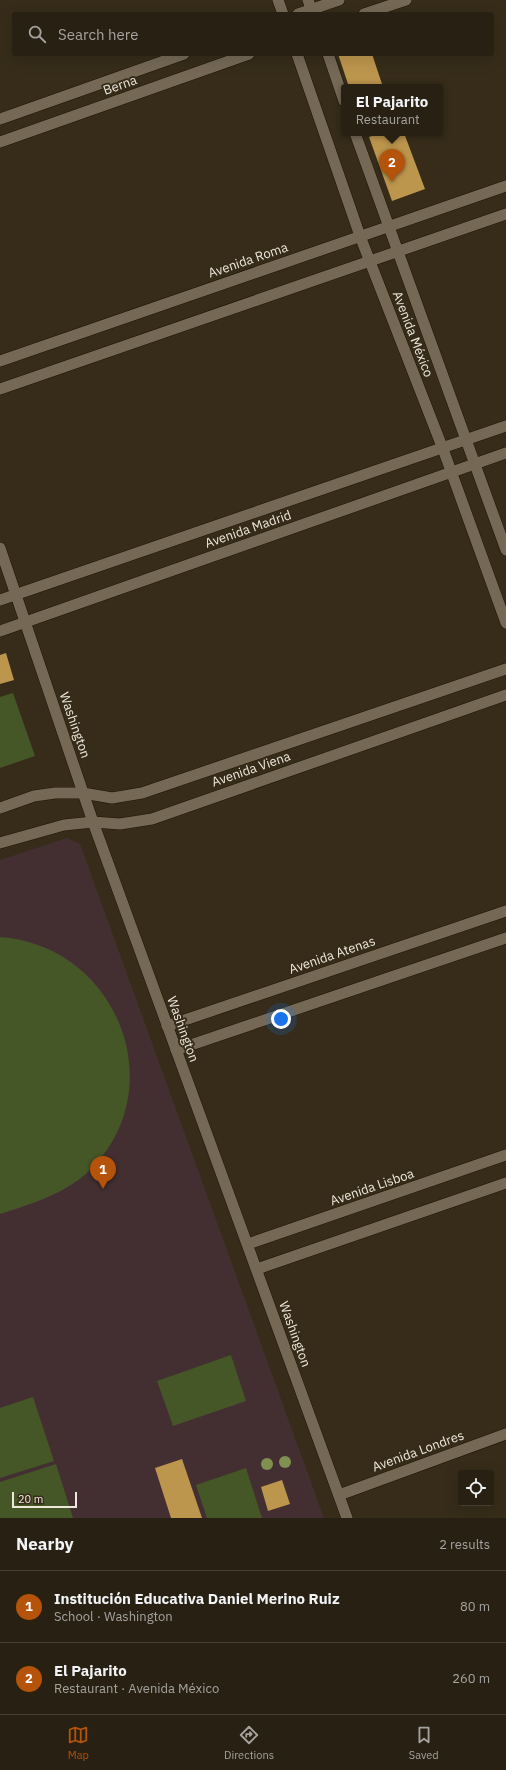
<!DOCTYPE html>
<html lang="en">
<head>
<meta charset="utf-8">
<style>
	:root { --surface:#282113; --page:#30291c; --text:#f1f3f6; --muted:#a5a3a0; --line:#443e33; --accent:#b45309 }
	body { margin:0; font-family:"IBM Plex Sans",sans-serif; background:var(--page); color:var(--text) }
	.controls { position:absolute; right:12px; bottom:12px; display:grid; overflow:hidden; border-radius:4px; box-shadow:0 4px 16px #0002 }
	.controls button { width:36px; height:36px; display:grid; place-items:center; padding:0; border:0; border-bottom:1px solid var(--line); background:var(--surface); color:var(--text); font:20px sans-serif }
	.scale { position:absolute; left:12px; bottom:10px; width:65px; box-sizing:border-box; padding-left:4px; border:2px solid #eee8dc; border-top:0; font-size:11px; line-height:14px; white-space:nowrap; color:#eee8dc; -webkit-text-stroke:3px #362c19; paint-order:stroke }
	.you { position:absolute; left:281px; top:1019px; width:14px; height:14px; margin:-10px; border:3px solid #fff; border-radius:50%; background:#1a73e8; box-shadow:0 0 0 6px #1a73e833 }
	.badge { display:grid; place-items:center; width:26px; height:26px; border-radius:50%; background:var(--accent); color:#fff; font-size:13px; font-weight:700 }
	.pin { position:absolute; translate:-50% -33px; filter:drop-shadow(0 1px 2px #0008) }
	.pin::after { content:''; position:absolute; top:21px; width:14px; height:12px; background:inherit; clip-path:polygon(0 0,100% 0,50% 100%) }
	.popup { position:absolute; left:341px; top:84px; width:102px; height:52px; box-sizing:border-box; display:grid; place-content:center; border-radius:4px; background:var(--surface); filter:drop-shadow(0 1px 3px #0005); font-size:13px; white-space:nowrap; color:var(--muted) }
	.popup b { font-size:15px; color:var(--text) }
	.popup::after { content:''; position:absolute; left:50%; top:100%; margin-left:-8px; border:8px solid transparent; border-top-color:var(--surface) }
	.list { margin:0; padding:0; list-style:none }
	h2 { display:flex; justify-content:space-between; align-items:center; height:52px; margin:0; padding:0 16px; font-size:17px }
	h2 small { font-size:13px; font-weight:400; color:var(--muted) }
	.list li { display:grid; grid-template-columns:26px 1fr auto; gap:12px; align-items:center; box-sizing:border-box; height:72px; padding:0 16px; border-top:1px solid var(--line) }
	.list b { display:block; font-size:15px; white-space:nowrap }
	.list p { margin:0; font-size:13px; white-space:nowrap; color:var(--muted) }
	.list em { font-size:13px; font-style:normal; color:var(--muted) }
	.icon { flex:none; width:22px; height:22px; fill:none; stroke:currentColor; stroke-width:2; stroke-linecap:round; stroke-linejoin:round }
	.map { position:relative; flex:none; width:506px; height:1518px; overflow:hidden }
	.search { position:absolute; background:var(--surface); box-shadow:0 4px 16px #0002; left:12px; right:12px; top:12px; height:44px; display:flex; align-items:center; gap:10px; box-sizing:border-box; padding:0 14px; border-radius:4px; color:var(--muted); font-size:15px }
	.sheet { height:196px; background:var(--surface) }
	nav { display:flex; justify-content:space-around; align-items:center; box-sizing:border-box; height:56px; border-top:1px solid var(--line); background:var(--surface); font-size:11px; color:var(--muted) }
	nav a { display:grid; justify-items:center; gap:2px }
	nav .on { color:var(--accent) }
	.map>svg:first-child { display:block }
	.education { fill:#432f32 }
	.green { fill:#455627 }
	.building { fill:#bd964d }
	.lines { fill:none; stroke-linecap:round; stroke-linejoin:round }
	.minor-casing { stroke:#1d1403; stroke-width:12 }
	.tertiary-casing { stroke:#1d1403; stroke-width:12 }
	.minor { stroke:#756955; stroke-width:11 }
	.tertiary { stroke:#756955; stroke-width:11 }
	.tree { fill:#819051 }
	.labels { text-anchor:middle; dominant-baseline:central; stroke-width:4; stroke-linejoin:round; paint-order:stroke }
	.street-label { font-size:13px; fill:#eee8dc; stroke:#362c19 }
</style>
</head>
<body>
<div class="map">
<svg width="506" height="1518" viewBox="0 0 506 1518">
	<rect width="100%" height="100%" fill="#362c19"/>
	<polygon class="education" points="67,838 80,844 324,1518 0,1518 0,860"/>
	<g class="green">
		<polygon points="13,693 35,756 0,768 0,697"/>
		<path d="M0,937C118,945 175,1091 87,1173C62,1195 31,1204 0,1214Z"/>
		<polygon points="231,1355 246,1401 173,1426 157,1381"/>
		<polygon points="33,1397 54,1461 0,1478 0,1408"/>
		<polygon points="56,1464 73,1518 0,1518 0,1482"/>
		<polygon points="246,1468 262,1518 207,1518 196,1485"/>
	</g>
	<g class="building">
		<polygon points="338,54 372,54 383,87 349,87"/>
		<polygon points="380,133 404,133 425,189 392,201 369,137"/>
		<polygon points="6,653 14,680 0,684 0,655"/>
		<polygon points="182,1459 202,1518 171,1518 155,1468"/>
		<polygon points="282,1480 290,1504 268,1511 261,1487"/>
	</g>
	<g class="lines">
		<g class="minor-casing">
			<g id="minor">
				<polyline points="298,14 339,0"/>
				<polyline points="364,14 406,0"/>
				<polyline points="0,119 184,54"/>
				<polyline points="0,142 249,54"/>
				<polyline points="0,361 506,186"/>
				<polyline points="0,389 506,214"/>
				<polyline points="0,548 93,822 347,1518"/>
				<polyline points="0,600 506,426"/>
				<polyline points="0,631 506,453"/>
				<polyline points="0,808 34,796 55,793 83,793 112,798 142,793 506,669"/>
				<polyline points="0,843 64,825 93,822 120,824 152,819 506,695"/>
				<polyline points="167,1026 506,911"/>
				<polyline points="176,1050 506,938"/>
				<polyline points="248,1244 506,1155"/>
				<polyline points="257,1269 506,1183"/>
				<polyline points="339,1495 506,1434"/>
			</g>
		</g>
		<g class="tertiary-casing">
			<g id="tertiary">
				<polyline points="278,0 283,14"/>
				<polyline points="308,0 313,14"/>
				<polyline points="297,54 360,236 443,449 506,623"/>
				<polyline points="328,54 344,101"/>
				<polyline points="355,133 506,550"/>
			</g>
		</g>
		<use href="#minor" class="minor"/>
		<use href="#tertiary" class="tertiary"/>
	</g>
	<g class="tree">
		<circle cx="285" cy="1462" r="6"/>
		<circle cx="267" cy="1464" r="6"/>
	</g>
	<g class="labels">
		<g class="street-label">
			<text transform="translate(120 85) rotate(-19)">Berna</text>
			<text transform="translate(248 260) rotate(-19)">Avenida Roma</text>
			<text transform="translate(413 334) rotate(69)">Avenida México</text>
			<text transform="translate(248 529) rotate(-19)">Avenida Madrid</text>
			<text transform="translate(75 725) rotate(71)">Washington</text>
			<text transform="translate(251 769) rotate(-19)">Avenida Viena</text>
			<text transform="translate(332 955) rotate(-19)">Avenida Atenas</text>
			<text transform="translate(183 1029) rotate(70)">Washington</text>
			<text transform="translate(372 1187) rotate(-19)">Avenida Lisboa</text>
			<text transform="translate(295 1334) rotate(70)">Washington</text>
			<text transform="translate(418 1451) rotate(-20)">Avenida Londres</text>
		</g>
	</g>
</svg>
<div class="controls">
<button><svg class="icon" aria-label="locate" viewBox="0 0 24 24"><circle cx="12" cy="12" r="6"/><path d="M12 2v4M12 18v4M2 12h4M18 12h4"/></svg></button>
</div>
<div class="scale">20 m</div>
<div class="you"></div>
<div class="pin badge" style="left:103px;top:1189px">1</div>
<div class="pin badge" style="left:392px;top:182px">2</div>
<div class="popup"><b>El Pajarito</b>Restaurant</div>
<div class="search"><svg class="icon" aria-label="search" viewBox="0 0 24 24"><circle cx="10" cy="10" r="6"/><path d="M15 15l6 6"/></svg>Search here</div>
</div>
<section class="sheet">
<h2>Nearby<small>2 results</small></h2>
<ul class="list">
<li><span class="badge">1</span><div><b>Institución Educativa Daniel Merino Ruiz</b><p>School · Washington</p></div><em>80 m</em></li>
<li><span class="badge">2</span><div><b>El Pajarito</b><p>Restaurant · Avenida México</p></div><em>260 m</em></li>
</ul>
</section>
<nav>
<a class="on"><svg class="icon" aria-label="map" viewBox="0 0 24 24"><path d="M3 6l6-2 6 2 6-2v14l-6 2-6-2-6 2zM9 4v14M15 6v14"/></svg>Map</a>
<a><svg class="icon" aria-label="directions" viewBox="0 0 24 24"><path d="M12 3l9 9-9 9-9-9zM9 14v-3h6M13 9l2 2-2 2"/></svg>Directions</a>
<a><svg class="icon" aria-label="saved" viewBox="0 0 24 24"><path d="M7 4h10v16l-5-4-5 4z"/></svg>Saved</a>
</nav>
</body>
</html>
